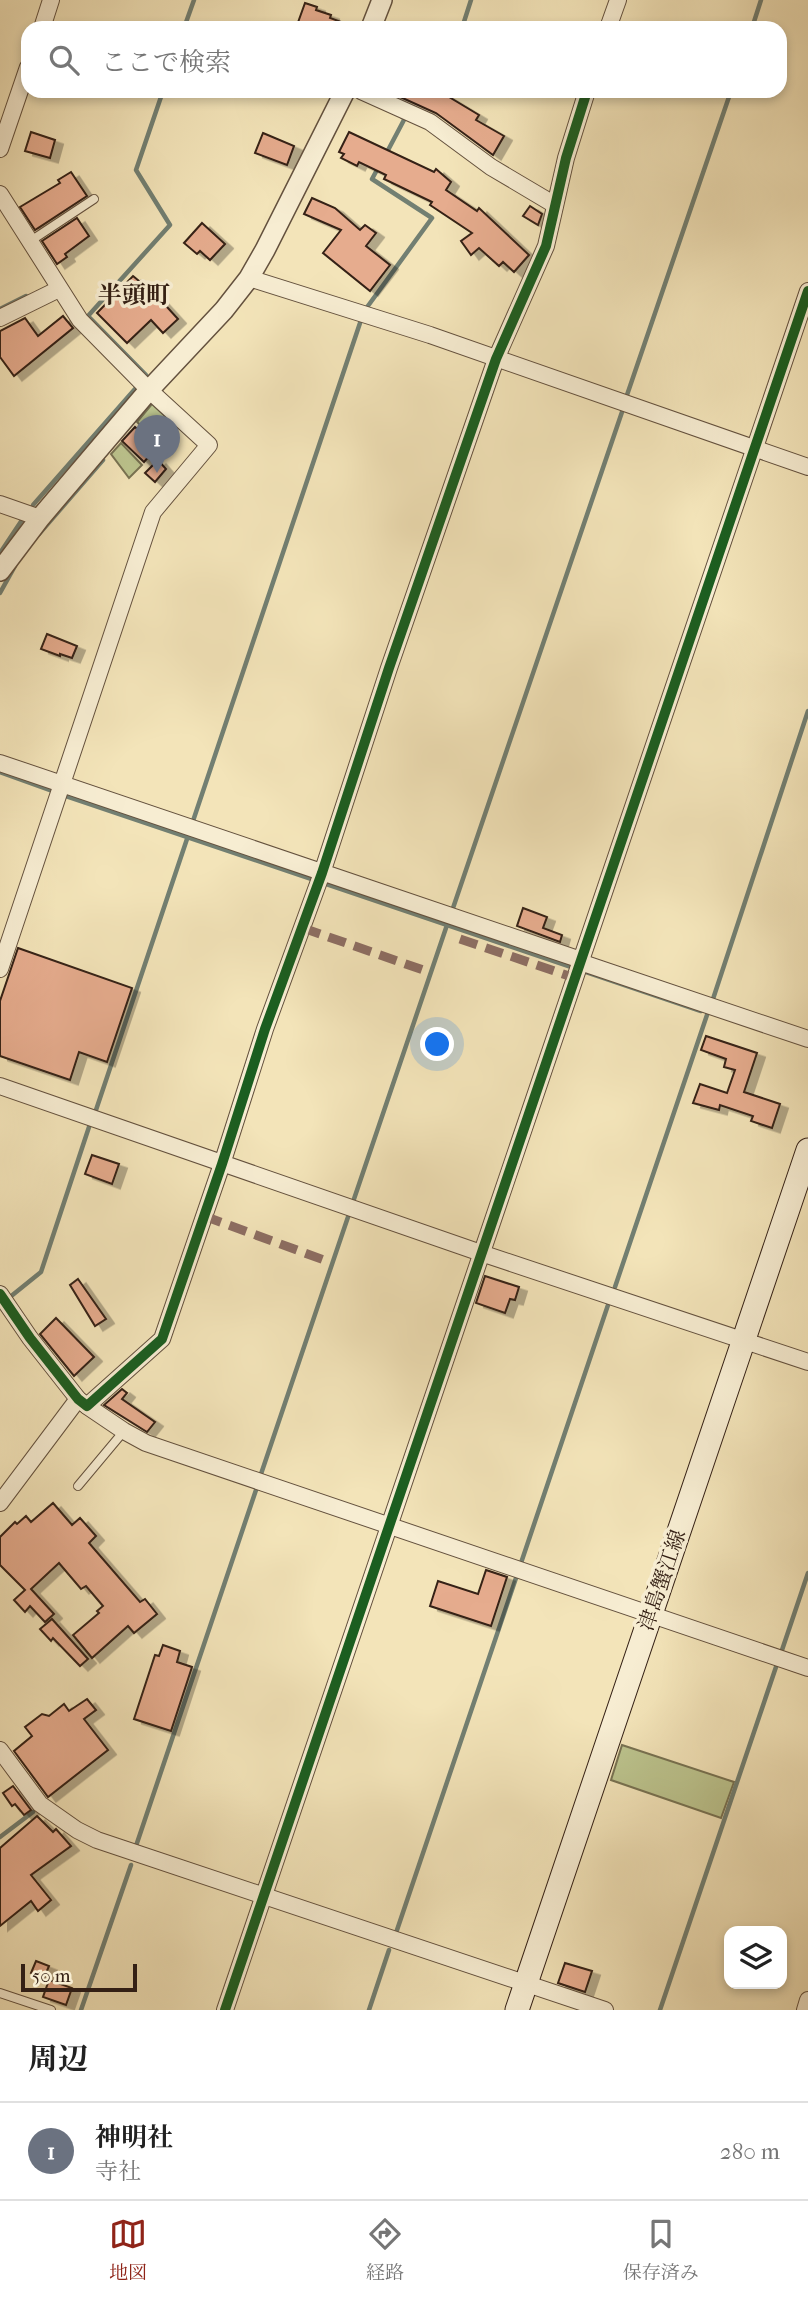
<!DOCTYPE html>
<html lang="ja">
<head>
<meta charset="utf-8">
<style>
	:root { --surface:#fff; --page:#f6f6f6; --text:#222; --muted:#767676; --line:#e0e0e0; --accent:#8f2418 }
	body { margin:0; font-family:"IM FELL French Canon","Noto Serif JP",serif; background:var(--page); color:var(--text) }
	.controls { position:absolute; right:21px; bottom:21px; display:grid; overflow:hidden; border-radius:14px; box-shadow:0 4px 10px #0003 }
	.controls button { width:63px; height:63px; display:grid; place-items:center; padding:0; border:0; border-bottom:2px solid var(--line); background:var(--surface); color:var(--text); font:35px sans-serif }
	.scale { position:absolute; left:21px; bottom:18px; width:116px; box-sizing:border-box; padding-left:7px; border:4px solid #342015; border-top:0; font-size:19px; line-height:24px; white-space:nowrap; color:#342015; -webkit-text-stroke:5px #f7edd2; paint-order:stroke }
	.you { position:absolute; left:438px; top:1045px; width:24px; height:24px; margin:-18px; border:5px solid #fff; border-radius:50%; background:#1a73e8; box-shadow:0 0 0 10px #1a73e833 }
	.badge { display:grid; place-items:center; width:46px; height:46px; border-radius:50%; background:var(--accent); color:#fff; font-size:23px; font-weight:700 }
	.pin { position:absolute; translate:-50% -58px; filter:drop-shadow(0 2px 4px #0008) }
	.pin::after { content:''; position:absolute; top:37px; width:24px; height:21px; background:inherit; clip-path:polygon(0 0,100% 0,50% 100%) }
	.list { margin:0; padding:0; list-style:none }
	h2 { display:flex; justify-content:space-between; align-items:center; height:91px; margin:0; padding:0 28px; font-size:30px }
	h2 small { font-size:23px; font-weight:400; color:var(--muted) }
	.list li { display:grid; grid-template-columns:46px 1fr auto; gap:21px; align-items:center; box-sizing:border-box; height:98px; padding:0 28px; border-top:2px solid var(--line) }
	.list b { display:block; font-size:26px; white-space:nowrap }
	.list p { margin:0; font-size:23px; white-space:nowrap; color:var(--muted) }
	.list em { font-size:23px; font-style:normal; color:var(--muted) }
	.icon { flex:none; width:38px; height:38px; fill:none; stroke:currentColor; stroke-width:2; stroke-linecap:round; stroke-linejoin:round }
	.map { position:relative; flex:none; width:808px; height:2010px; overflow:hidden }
	.search { position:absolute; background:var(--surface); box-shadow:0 4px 10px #0003; left:21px; right:21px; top:21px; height:77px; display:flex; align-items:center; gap:18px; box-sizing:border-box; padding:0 24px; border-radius:21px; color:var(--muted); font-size:26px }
	.sheet { height:189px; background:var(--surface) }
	nav { display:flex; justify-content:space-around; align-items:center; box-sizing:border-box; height:98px; border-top:2px solid var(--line); background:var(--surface); font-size:19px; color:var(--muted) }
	nav a { display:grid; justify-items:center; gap:4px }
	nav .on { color:var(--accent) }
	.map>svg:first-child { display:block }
	.green { fill:#bcc48e; stroke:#787252; stroke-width:2 }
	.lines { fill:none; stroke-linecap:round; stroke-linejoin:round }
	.stream { stroke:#727f72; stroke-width:4.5 }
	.building { fill:#e6ac8e; stroke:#342015; stroke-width:2; filter:url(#shadow) }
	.service-casing { stroke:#64513e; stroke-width:10 }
	.minor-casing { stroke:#64513e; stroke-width:18 }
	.tertiary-casing { stroke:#64513e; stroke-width:22 }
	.secondary-casing { stroke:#342015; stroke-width:25 }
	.service { stroke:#f7edd2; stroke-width:8 }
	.minor { stroke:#f7edd2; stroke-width:16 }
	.tertiary { stroke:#f7edd2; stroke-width:19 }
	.secondary { stroke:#f7edd2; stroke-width:23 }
	.quiet { stroke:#8d6e63; stroke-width:9; stroke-dasharray:18 9; stroke-linecap:butt }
	.cycleway-casing { stroke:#f7edd2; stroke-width:15 }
	.cycleway { stroke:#1b5e20; stroke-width:10 }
	.labels { text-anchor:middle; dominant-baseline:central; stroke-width:7; stroke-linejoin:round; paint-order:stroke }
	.street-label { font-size:21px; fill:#342015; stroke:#f7edd2 }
	.quarter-label { font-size:24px; font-weight:bold; fill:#342015; stroke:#f7edd2 }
</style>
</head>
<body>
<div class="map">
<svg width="808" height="2010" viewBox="0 0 808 2010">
	<defs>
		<filter id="shadow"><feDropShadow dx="8" dy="4.5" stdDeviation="0" flood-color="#0004"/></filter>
	</defs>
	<rect width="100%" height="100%" fill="#f3e4b9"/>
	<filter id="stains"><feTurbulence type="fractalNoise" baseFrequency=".00286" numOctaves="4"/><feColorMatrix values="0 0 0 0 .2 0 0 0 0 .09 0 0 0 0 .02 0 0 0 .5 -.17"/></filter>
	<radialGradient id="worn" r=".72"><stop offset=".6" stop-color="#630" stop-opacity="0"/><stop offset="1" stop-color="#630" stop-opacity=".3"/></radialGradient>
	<g class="green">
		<polygon points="152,404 178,428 162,446 137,422"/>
		<polygon points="121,443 142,465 129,478 111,454"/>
		<polygon points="622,1745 734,1782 721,1818 611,1780"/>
	</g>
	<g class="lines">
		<g class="stream">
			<polyline points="184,28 194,0"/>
			<polyline points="462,28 471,0"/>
			<polyline points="752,28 761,0"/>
			<polyline points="386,154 405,118 402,117"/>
			<polyline points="0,309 26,296"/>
			<polyline points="365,310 432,218 372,179 378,168"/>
			<polyline points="146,375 88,316 170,225 136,170 163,91"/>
			<polyline points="627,395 731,91"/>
			<polyline points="33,505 135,389"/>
			<polyline points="39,534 103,460"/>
			<polyline points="0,553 22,520"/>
			<polyline points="0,593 15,566"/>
			<polyline points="0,772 55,792"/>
			<polyline points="63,795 701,1011"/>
			<polyline points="193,821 360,323"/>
			<polyline points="452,911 622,412"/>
			<polyline points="713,999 808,711"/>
			<polyline points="96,1110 188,836"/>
			<polyline points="354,1199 447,925"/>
			<polyline points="615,1287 708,1012"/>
			<polyline points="10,1297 41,1272 89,1127"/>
			<polyline points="261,1474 348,1217"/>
			<polyline points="521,1563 608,1305"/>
			<polyline points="781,1653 808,1573"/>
			<polyline points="0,1837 33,1812"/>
			<polyline points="136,1846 256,1490"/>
			<polyline points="396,1933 516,1578"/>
			<polyline points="81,2010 131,1865"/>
			<polyline points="369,2010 389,1950"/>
			<polyline points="660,2010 777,1664"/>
		</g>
	</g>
	<g class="building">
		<polygon points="305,3 317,7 316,10 331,15 330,18 352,26 352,28 296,28"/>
		<polygon points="387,91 439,91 479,115 476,120 504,136 493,155 436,113"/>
		<polygon points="31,132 55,140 50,158 25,151"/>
		<polygon points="349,132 434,172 436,169 451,182 446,190 477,211 479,208 529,255 514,272 503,262 499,266 479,248 471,255 461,241 472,233 430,205 432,202 384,179 386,175 359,162 357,166 341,158 344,154 339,152"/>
		<polygon points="263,133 294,146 287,165 255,153"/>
		<polygon points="71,172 87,196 35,230 20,207 60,183 58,180"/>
		<polygon points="312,198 335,208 360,230 365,225 376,233 366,246 390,265 370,291 323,253 341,230 304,214"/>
		<polygon points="530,206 542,214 538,225 523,216"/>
		<polygon points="77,218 89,236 65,254 67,257 57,264 42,241"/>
		<polygon points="202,223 225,244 210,260 200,251 197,254 184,243"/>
		<polygon points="133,276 157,296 178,319 163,333 151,320 127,343 97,313"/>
		<polygon points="63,316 73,328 14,376 0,357 0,331 25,318 38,336"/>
		<polygon points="135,427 157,447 144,462 122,441"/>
		<polygon points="158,460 166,469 155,482 145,473"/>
		<polygon points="47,634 77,646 72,658 60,654 60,656 41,649"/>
		<polygon points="523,908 547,917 543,928 562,935 560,942 517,926"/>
		<polygon points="18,948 132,988 107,1062 79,1052 70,1080 0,1056 0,1001"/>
		<polygon points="706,1036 757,1053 744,1092 780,1104 772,1128 751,1121 753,1116 720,1105 719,1110 693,1103 700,1084 727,1093 735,1070 724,1067 726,1059 701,1050"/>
		<polygon points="92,1155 119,1164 112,1184 85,1174"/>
		<polygon points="485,1276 519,1287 515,1300 510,1299 505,1313 476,1303"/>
		<polygon points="78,1279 106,1319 95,1326 70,1285"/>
		<polygon points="56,1318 94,1357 74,1376 40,1334"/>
		<polygon points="122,1389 127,1393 122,1399 155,1422 147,1432 104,1405"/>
		<polygon points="53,1503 72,1525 80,1518 96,1536 89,1543 140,1602 145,1599 157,1614 134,1633 128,1626 92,1658 73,1635 99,1613 97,1611 103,1606 86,1586 81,1589 59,1563 31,1589 54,1614 45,1622 30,1606 25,1612 14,1600 25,1590 0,1565 0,1537 15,1522 17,1524 26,1516 31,1522"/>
		<polygon points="486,1570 507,1577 491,1626 430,1606 438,1581 478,1594"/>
		<polygon points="52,1619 88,1659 80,1666 53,1638 51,1641 40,1629"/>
		<polygon points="163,1645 180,1651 177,1662 192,1667 171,1731 134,1719 155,1655 159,1656"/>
		<polygon points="87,1699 96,1710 84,1719 108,1750 48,1797 14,1751 32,1736 25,1727 42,1714 49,1716 64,1704 69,1711"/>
		<polygon points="13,1786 31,1810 24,1815 15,1804 12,1806 3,1793"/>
		<polygon points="37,1816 53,1832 56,1829 71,1846 31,1875 51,1900 38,1911 31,1901 0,1926 0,1848"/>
		<polygon points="36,1961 49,1966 44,1978 31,1973"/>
		<polygon points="565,1963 592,1971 585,1992 558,1983"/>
		<polygon points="49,1980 72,1988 66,2005 43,1997"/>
	</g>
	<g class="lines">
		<g class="service-casing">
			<g id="service">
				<polyline points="29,242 94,199"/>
				<polyline points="78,1486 124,1431"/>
				<polyline points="0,1993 51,2010"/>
			</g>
		</g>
		<g class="minor-casing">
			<g id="minor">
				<polyline points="42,28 51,0"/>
				<polyline points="608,28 618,0"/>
				<polyline points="361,91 430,122 491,167 555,205"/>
				<polyline points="0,149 28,67"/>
				<polyline points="0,194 80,320 149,390 209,445 153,512 0,969"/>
				<polyline points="249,278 430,335 808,467"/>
				<polyline points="0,318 59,289"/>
				<polyline points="0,504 40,518"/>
				<polyline points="0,763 581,960"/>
				<polyline points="580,962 808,1039"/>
				<polyline points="0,1086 481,1253 808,1362"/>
				<polyline points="0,1294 30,1338 78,1399 87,1406 162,1339 222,1164 265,1029 322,873 389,668 496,359 546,246 566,158 587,91"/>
				<polyline points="87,1406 124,1431 146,1443 808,1668"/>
				<polyline points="0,1503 78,1399"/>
				<polyline points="0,1750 40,1804 77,1830 97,1840 605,2010"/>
				<polyline points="225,2010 808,291"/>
				<polyline points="805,2010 808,2000"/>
			</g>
		</g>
		<g class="tertiary-casing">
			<g id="tertiary">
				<polyline points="371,28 382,0"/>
				<polyline points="0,571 40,518 149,390 224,310 249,278 265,250 345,91"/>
			</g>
		</g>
		<g class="secondary-casing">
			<polyline id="secondary" points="517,2010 808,1150"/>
		</g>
		<use href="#service" class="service"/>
		<use href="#minor" class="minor"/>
		<use href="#tertiary" class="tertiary"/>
		<use href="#secondary" class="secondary"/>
		<g class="quiet">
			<polyline points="303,928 426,971"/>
			<polyline points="460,939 575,978"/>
			<polyline points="204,1216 324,1260"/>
		</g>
		<g class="cycleway-casing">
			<g id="cycleway">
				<polyline points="0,1294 30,1338 78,1399 87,1406 162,1339 222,1164 265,1029 322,873 389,668 496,359 546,246 566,158 587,91"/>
				<polyline points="225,2010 808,291"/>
			</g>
		</g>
		<use href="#cycleway" class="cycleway"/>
	</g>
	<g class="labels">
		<g class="street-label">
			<text transform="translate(662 1580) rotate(-71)">津島蟹江線</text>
		</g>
		<g class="quarter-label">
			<text x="134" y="295">半頭町</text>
		</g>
	</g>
	<rect width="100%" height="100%" filter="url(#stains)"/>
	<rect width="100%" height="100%" fill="url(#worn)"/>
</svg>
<div class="controls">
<button><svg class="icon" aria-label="layers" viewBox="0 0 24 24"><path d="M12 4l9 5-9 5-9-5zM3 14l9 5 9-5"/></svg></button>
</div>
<div class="scale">50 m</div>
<div class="you"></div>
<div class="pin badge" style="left:157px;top:473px;background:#6b7280">1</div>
<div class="search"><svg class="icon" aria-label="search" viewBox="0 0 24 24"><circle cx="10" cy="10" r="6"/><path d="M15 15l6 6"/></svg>ここで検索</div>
</div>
<section class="sheet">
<h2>周辺<small></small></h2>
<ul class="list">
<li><span class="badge" style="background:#6b7280">1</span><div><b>神明社</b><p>寺社</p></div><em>280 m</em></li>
</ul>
</section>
<nav>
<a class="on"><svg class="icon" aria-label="map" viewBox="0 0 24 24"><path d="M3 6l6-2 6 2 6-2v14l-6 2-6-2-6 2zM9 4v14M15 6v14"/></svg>地図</a>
<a><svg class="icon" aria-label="directions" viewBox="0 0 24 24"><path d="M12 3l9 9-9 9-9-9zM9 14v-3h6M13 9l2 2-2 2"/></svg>経路</a>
<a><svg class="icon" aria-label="saved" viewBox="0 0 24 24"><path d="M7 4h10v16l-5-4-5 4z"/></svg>保存済み</a>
</nav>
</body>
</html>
